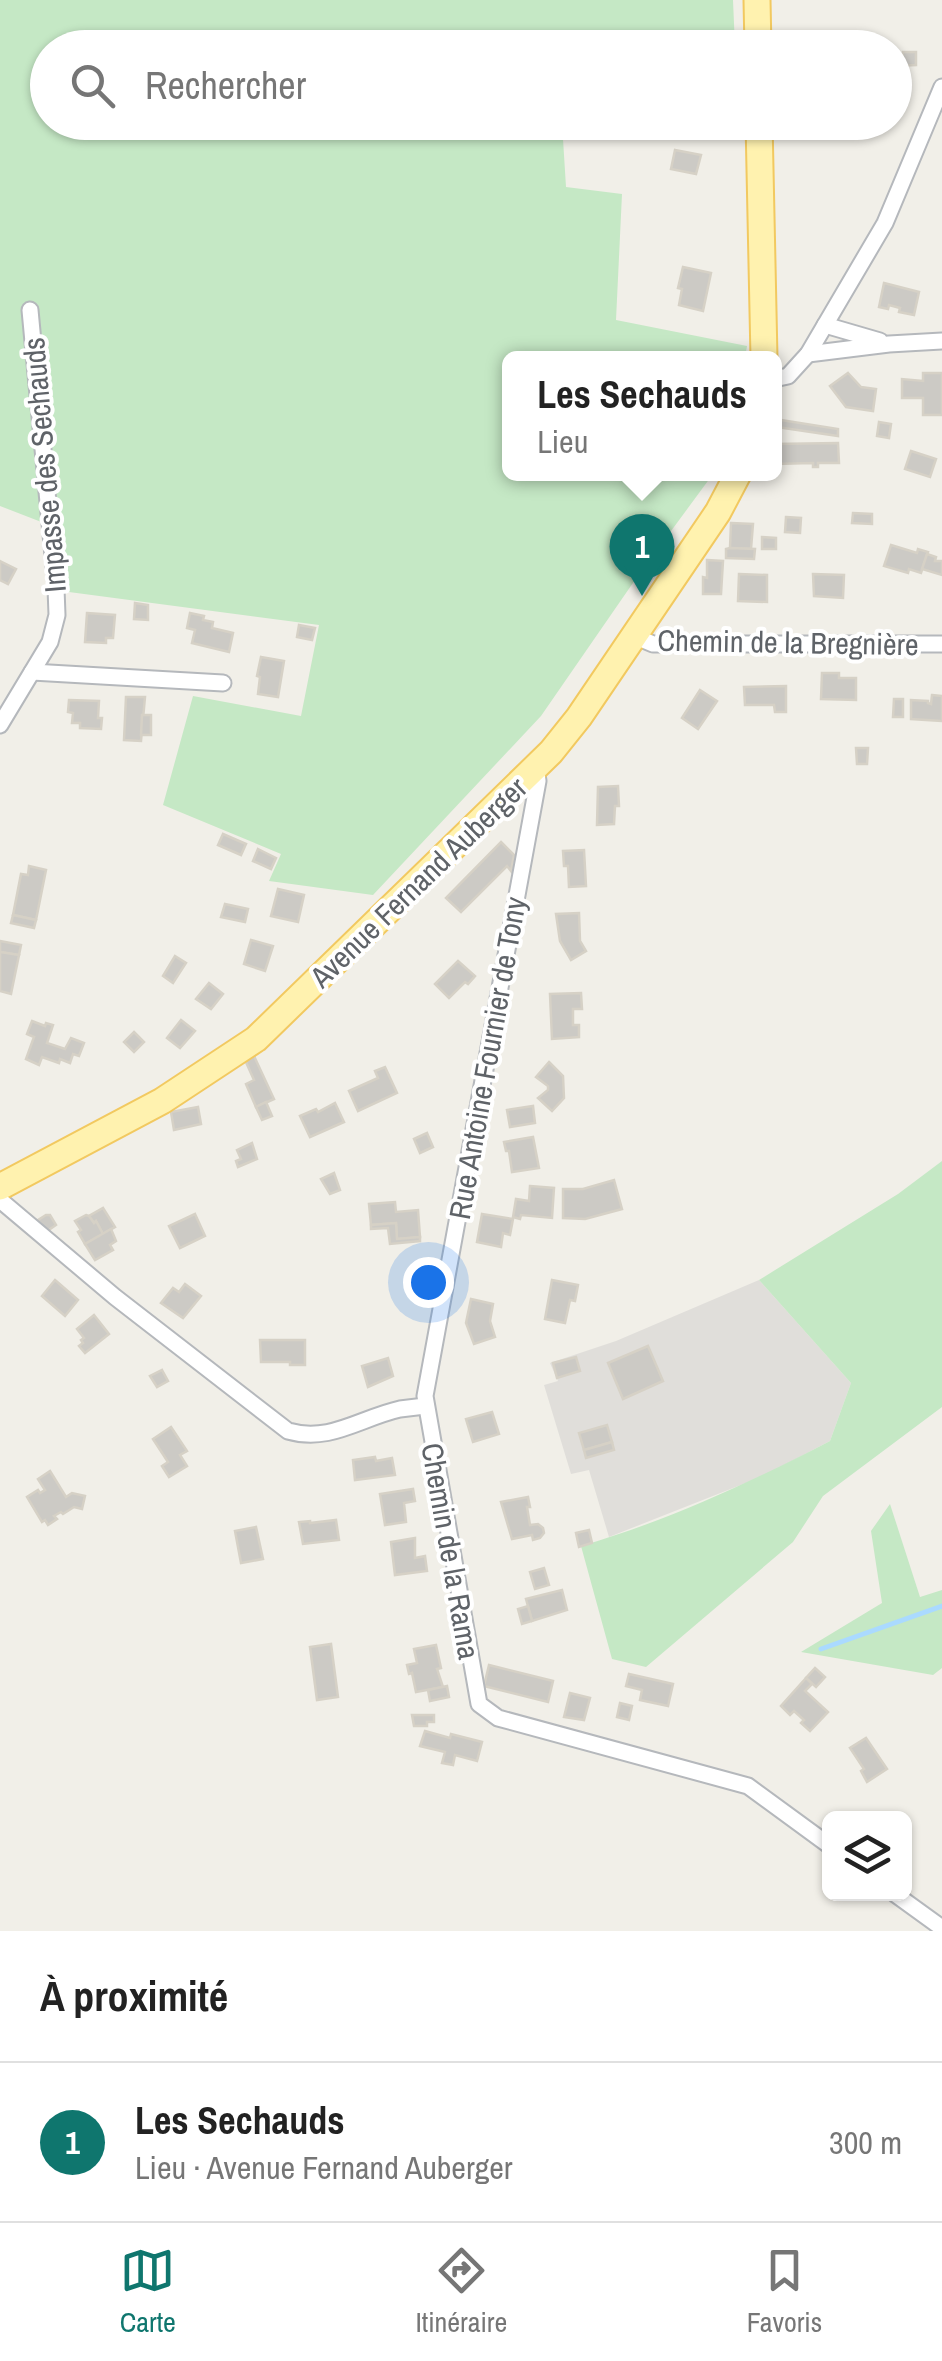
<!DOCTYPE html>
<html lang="fr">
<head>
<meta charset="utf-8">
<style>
	:root { --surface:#fff; --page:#f6f6f6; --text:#222; --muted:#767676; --line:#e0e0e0; --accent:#0f766e }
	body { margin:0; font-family:"Archivo Narrow",sans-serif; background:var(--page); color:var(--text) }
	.controls { position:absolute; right:30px; bottom:30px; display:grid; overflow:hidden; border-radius:15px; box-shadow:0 2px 8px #0004 }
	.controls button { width:90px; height:90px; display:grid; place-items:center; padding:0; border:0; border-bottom:2px solid var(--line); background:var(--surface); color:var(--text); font:50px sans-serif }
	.you { position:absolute; left:428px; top:1282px; width:35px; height:35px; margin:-25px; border:8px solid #fff; border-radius:50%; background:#1a73e8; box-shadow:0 0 0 15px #1a73e833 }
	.badge { display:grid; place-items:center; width:65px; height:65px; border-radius:50%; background:var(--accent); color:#fff; font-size:32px; font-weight:700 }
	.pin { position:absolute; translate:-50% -82px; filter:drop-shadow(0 2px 5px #0008) }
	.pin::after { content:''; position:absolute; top:52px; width:35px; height:30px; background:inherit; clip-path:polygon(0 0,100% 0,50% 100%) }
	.popup { position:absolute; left:502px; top:351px; width:280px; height:130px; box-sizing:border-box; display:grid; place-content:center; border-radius:15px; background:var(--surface); filter:drop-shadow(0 2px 8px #0005); font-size:32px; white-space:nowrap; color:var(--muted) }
	.popup b { font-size:38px; color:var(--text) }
	.popup::after { content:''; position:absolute; left:50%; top:100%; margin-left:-20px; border:20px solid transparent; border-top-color:var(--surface) }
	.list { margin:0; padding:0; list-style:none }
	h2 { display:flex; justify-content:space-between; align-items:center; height:130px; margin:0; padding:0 40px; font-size:42px }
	h2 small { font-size:32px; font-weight:400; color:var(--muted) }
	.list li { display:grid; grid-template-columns:65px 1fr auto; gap:30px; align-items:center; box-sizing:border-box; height:160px; padding:0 40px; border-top:2px solid var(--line) }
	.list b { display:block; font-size:38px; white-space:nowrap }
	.list p { margin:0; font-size:32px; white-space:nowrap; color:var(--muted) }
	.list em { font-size:32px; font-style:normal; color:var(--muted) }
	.icon { flex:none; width:55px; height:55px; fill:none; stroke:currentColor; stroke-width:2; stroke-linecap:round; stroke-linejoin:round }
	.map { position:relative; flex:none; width:942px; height:1931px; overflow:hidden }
	.search { position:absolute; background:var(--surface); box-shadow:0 2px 8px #0004; left:30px; right:30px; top:30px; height:110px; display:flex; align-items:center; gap:25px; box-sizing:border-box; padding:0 35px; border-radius:55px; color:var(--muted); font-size:38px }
	.sheet { height:290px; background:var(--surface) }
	nav { display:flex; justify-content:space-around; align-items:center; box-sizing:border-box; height:140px; border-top:2px solid var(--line); background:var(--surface); font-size:28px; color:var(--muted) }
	nav a { display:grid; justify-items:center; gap:5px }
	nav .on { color:var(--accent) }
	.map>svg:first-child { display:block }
	.industrial { fill:#e0deda }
	.green { fill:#c5e8c5 }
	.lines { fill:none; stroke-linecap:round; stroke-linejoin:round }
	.stream { stroke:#aadaff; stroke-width:5 }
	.building { fill:#cccac5; stroke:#d6d1c6; stroke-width:2.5 }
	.minor-casing { stroke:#b5b8bc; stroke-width:19 }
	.primary-casing { stroke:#f2c960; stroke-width:29 }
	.minor { stroke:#fff; stroke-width:15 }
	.primary { stroke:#fff2af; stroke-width:25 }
	.labels { text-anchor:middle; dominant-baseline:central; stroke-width:8; stroke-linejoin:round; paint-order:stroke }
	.street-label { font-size:30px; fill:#5f6368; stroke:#fff }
</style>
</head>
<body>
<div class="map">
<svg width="942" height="1931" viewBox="0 0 942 1931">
	<rect width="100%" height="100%" fill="#f1efe8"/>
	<polygon class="industrial" points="759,1280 851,1383 830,1441 761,1477 609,1537 589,1470 571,1474 544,1385 558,1381 550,1363 616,1341"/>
	<g class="green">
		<polygon points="0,0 733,0 735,47 48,48 48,122 562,123 566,187 622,194 616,320 747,346 745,358 510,358 510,474 713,474 635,580 541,716 373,895 269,881 281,854 163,805 193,696 301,716 319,625 69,592 62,530 0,506"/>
		<path d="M942,1161V1407L823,1496L793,1542L646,1667L612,1659L581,1546C667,1521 751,1482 830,1441L851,1383L759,1280L898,1194Z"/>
		<polygon points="890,1504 920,1597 942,1590 942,1668 933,1675 801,1652 882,1603 871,1531"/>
	</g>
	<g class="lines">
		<polyline class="stream" points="821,1649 942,1606"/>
	</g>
	<g class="building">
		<polygon points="903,52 916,52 916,65 894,66 894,60 902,60"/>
		<polygon points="675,150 701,155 696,174 671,169"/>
		<polygon points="683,267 711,273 703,311 679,305 682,289 678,288"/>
		<polygon points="884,283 919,292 914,315 899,312 900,308 889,305 888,309 879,307"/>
		<polygon points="848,373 861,387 876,389 873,411 846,407 830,386"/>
		<polygon points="923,373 942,373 942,415 923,415 923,398 902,398 902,379 923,381"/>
		<polygon points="781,420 838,429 838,436 777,427"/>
		<polygon points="879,422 891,424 889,438 877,436"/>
		<polygon points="838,443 839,463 818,463 818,467 813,467 813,463 774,464 774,444"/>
		<polygon points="911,451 936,459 930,477 905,469"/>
		<polygon points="853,513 872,514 872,524 852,523"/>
		<polygon points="786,517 801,518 800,533 785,532"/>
		<polygon points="731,523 753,524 751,549 730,548"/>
		<polygon points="762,537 776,538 776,549 762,549"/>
		<polygon points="891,545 917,553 918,549 928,552 921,573 909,569 908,573 884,566"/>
		<polygon points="730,548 755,549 754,559 726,558 726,549"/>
		<polygon points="927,554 936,557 935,561 942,561 942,575 922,569"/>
		<polygon points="707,560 723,561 721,594 703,594 703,577 707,578"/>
		<polygon points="0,561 16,569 8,584 0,580"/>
		<polygon points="739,574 767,575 767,602 738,601"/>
		<polygon points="813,574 844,575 843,598 814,596"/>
		<polygon points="135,603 148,605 148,620 134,619"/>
		<polygon points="87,613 115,615 113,638 106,638 106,643 85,642"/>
		<polygon points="190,613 204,616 203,620 213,622 212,628 233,633 229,652 192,643 195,630 187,628"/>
		<polygon points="299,625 315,628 312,640 297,637"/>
		<polygon points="261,657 284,661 278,697 258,694 260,677 257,676"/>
		<polygon points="822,673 839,673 839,678 856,678 856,700 821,699"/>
		<polygon points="786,686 786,712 775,712 774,705 745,705 744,687"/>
		<polygon points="700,690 717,701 698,729 682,718"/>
		<polygon points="932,695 942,696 942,721 911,719 911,700 928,701 928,703 931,704"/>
		<polygon points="126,697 145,697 141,741 124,740"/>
		<polygon points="894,699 903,699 903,717 893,717"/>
		<polygon points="69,700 99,701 98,718 102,718 101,729 80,728 80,723 72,723 73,713 68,712"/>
		<polygon points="142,715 151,715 151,735 141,735"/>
		<polygon points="856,748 868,748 867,764 857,764"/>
		<polygon points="618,786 619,806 615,806 614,824 597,825 598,787"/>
		<polygon points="223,834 246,844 241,855 218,845"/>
		<polygon points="501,842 514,855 511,871 507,866 461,912 446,898"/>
		<polygon points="258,849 276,858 271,869 253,861"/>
		<polygon points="584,850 586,886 569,887 568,866 564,866 563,851"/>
		<polygon points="29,866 46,870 36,920 13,915 21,874 28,875"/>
		<polygon points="278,889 304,895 298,922 271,916"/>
		<polygon points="225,904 248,909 245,922 221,917"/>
		<polygon points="579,913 580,941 586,951 571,960 560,941 556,914"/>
		<polygon points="13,915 36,920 34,928 11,923"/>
		<polygon points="251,940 273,946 265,971 244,964"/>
		<polygon points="0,941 21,945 19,955 0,952"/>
		<polygon points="0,952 19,955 11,994 0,991"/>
		<polygon points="175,956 186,963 173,983 163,976"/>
		<polygon points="458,961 475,976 468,984 465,982 449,998 435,984"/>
		<polygon points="209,983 223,994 211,1009 196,999"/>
		<polygon points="581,993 582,1009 573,1009 573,1025 579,1025 579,1037 552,1039 550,994"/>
		<polygon points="181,1020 195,1031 180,1048 167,1038"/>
		<polygon points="32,1021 45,1026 46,1023 53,1025 47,1043 65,1049 71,1038 84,1043 79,1056 73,1054 70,1063 60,1059 59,1063 42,1057 39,1065 26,1059 34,1037 27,1034"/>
		<polygon points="134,1032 144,1042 134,1052 124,1042"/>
		<polygon points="254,1056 274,1099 256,1107 246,1084 254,1080 245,1060"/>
		<polygon points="549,1062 563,1076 564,1098 552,1111 538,1098 548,1090 548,1086 536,1077"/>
		<polygon points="385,1067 397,1093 358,1111 349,1091 378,1078 375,1071"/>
		<polygon points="266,1102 272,1116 262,1120 256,1107"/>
		<polygon points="335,1103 344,1122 310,1137 300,1116 316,1109 318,1112"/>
		<polygon points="533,1106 535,1123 510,1127 507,1110"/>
		<polygon points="198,1107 201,1124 174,1130 171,1112"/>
		<polygon points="427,1133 433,1147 420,1153 414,1139"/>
		<polygon points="533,1137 539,1168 512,1172 509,1151 506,1151 504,1142"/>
		<polygon points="252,1143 257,1159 238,1167 236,1161 241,1159 237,1150"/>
		<polygon points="334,1173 340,1190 330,1194 321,1179"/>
		<polygon points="614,1180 622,1209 585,1219 563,1218 563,1189 583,1189"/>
		<polygon points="530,1186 554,1188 552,1218 521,1215 520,1219 513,1217 516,1199 529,1201"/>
		<polygon points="395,1202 396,1212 418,1210 420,1237 397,1239 396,1223 371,1225 369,1204"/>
		<polygon points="103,1208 115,1227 103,1234 96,1221 94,1223 89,1216"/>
		<polygon points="195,1214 205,1236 180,1248 169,1226"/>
		<polygon points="482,1214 513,1219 510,1235 503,1233 501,1247 477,1242"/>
		<polygon points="46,1215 50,1215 56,1225 46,1232 35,1222"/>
		<polygon points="86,1215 89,1216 94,1223 96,1221 103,1234 85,1244 78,1232 81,1230 75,1221"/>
		<polygon points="396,1223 397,1239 420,1237 420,1241 390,1244 388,1228 371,1229 371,1225"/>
		<polygon points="111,1229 116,1241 110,1245 113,1250 95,1260 85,1244"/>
		<polygon points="55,1280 78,1300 65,1316 42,1296"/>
		<polygon points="552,1280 578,1285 575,1301 570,1300 565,1323 545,1319"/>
		<polygon points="185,1284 201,1296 183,1318 161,1303 173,1288 179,1292"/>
		<polygon points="471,1299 493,1304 490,1321 495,1337 474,1344 466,1323"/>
		<polygon points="94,1315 109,1334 85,1353 79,1346 83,1343 81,1340 84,1338 77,1329"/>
		<polygon points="260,1340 305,1340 305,1365 290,1365 290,1362 261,1362"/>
		<polygon points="648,1346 663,1381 623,1399 608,1363"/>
		<polygon points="576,1357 580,1371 557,1378 553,1363"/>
		<polygon points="388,1358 393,1376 368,1387 362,1366"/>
		<polygon points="162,1370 168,1381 157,1387 150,1376"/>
		<polygon points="492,1412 499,1434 473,1442 466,1419"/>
		<polygon points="607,1425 612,1442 584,1450 579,1433"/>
		<polygon points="171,1427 187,1451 180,1455 187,1466 169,1477 162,1466 168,1462 153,1439"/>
		<polygon points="612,1442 614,1450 586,1458 584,1450"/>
		<polygon points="375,1457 376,1461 392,1458 395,1475 355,1480 353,1460"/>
		<polygon points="50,1471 66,1497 72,1493 85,1496 82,1509 74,1507 63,1514 61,1512 54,1516 57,1519 48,1525 45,1520 42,1522 27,1497 38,1490 40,1493 45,1490 38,1479"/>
		<polygon points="413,1489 415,1501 404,1503 406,1522 385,1525 380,1494"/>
		<polygon points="528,1497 530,1507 527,1507 530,1525 538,1524 543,1528 544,1533 540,1538 533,1540 532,1535 512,1539 501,1502"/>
		<polygon points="336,1520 339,1540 303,1544 299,1522 310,1521 310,1523"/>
		<polygon points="256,1527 263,1559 241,1563 235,1531"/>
		<polygon points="589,1530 592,1543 579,1547 576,1533"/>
		<polygon points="415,1538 415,1558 425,1556 427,1571 395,1575 391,1542"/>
		<polygon points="544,1568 549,1585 535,1589 530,1572"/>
		<polygon points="562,1590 567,1610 532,1621 526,1599"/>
		<polygon points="528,1606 532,1621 522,1624 518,1609"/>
		<polygon points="331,1644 338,1697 317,1700 310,1647"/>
		<polygon points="436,1645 441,1668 437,1669 443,1687 416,1692 412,1673 409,1674 407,1665 417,1663 414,1649"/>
		<polygon points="489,1665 553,1681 548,1702 484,1686"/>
		<polygon points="815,1668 825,1677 816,1687 806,1678"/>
		<polygon points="629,1674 673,1684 668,1706 640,1700 642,1690 626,1686"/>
		<polygon points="806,1678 812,1684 805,1691 828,1712 810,1731 801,1723 804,1720 794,1711 790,1715 781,1706"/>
		<polygon points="447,1686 449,1697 430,1701 428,1690"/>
		<polygon points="570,1693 590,1698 584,1720 564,1717"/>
		<polygon points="620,1703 632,1706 629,1720 617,1717"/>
		<polygon points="412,1715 434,1715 434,1722 427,1722 427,1726 414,1726"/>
		<polygon points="425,1731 450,1738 451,1734 482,1742 477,1761 455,1755 453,1765 442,1763 445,1752 420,1746"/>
		<polygon points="866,1738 887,1769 867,1782 861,1771 864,1769 850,1748"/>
	</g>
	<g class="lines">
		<g class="minor-casing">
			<g id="minor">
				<polyline points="825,325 880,341"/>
				<polyline points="808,354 889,344 942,341"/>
				<polyline points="774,379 788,376 808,354 885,223 942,87"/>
				<polyline points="634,636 653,644 942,644"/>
				<polyline points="32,672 223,683"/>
				<polyline points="0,725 50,642 57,615 56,588 30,310"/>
				<polyline points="536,768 538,781 425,1396 479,1704 498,1718 748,1786 830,1846"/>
				<path d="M0,1200L115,1297L288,1431C330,1443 360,1418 400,1409C408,1408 417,1407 425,1406"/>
				<polyline points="895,1894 942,1928"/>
			</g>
		</g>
		<g class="primary-casing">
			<g id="primary">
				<polyline points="757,0 758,48"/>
				<polyline points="759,122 764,358"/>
				<polyline points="0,1187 162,1101 256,1039 551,752 579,717 718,512 738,474"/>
			</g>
		</g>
		<use href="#minor" class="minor"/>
		<use href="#primary" class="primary"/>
	</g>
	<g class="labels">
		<g class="street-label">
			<text transform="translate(44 465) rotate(-95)">Impasse des Sechauds</text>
			<text transform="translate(788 642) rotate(1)">Chemin de la Bregnière</text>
			<text transform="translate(418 882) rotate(-44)">Avenue Fernand Auberger</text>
			<text transform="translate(487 1058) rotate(-80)">Rue Antoine Fournier de Tony</text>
			<text transform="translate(451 1551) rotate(80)">Chemin de la Rama</text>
		</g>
	</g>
</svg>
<div class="controls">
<button><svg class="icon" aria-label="layers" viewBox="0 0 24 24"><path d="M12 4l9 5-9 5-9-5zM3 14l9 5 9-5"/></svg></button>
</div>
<div class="you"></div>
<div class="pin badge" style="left:642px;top:596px">1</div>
<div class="popup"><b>Les Sechauds</b>Lieu</div>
<div class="search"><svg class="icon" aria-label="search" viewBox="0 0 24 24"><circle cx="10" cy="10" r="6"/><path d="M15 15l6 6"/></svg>Rechercher</div>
</div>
<section class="sheet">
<h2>À proximité<small></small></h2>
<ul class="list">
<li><span class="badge">1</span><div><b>Les Sechauds</b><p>Lieu · Avenue Fernand Auberger</p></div><em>300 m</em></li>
</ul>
</section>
<nav>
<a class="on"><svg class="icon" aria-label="map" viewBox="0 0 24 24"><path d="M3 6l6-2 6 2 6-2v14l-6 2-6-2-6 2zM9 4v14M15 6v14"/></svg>Carte</a>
<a><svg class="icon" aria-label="directions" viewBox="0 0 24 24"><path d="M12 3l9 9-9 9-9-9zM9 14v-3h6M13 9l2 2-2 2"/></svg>Itinéraire</a>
<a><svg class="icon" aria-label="saved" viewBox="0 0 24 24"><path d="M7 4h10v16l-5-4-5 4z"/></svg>Favoris</a>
</nav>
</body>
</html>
